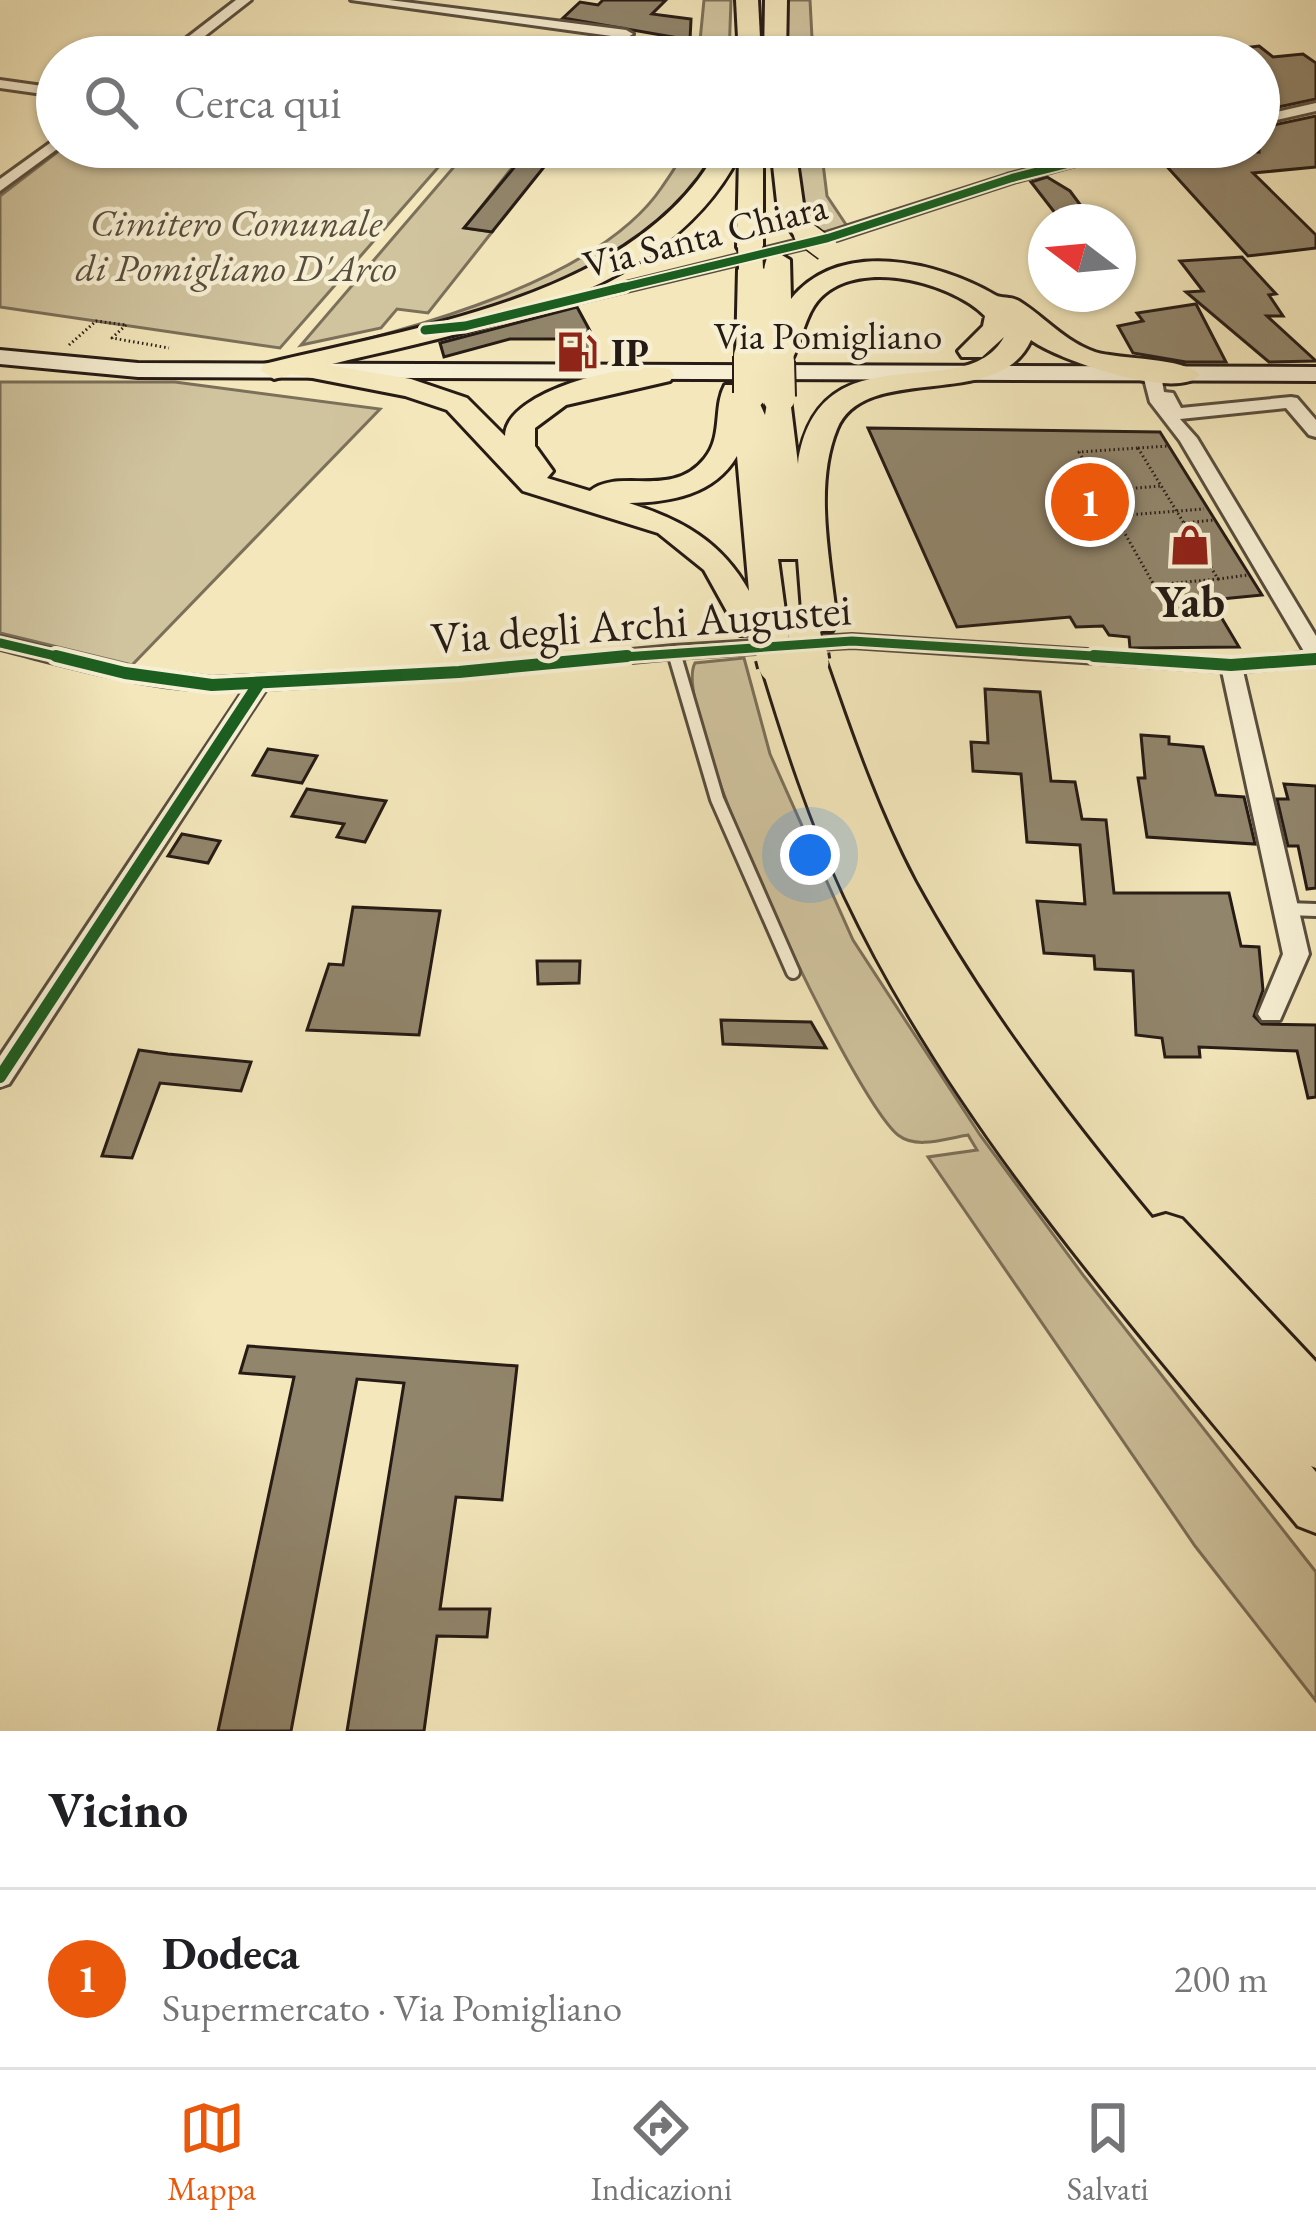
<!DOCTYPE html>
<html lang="it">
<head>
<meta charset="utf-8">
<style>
	:root { --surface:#fff; --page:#f6f6f6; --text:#202124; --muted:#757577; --line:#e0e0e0; --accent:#ea580c }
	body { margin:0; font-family:"EB Garamond",serif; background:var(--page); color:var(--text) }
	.compass { position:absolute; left:1028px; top:204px; width:108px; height:108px; border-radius:50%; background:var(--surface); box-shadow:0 3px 9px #0004; rotate:286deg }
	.you { position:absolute; left:810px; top:855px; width:42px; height:42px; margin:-30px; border:9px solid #fff; border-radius:50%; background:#1a73e8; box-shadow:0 0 0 18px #1a73e833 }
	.badge { display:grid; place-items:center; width:78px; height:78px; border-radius:50%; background:var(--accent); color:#fff; font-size:39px; font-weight:700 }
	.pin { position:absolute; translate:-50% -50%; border:6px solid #fff; box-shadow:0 3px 12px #0006 }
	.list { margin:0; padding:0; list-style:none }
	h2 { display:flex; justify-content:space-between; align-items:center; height:156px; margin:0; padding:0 48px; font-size:51px }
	h2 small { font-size:39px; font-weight:400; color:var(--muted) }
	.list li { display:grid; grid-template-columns:78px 1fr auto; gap:36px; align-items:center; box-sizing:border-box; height:180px; padding:0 48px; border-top:3px solid var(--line) }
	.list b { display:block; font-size:45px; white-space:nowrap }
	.list p { margin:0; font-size:39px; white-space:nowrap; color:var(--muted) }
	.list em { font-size:39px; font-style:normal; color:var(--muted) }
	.icon { flex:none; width:66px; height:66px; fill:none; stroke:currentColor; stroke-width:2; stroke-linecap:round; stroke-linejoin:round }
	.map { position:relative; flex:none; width:1316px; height:1731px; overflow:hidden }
	.search { position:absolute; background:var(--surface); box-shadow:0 3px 9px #0004; left:36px; right:36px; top:36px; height:132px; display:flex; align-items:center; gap:30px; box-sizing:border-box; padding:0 42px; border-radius:66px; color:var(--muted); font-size:45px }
	.sheet { height:336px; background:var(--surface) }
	nav { display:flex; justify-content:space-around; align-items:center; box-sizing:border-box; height:168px; border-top:3px solid var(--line); background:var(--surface); font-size:33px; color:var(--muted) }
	nav a { display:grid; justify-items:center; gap:6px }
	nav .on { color:var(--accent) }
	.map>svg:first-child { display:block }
	.green { fill:#d0c49f; stroke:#7b705a; stroke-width:3 }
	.building { fill:#91856b; stroke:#261b15; stroke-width:3 }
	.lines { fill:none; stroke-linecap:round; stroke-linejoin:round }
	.service-far1-casing { stroke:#594e3e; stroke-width:14 }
	.service-casing { stroke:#594e3e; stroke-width:18 }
	.minor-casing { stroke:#594e3e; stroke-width:6 }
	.secondary-casing { stroke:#261b15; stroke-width:6 }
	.trunk-casing { stroke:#261b15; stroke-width:6 }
	.path { stroke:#261b15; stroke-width:3; stroke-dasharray:1.5 3; stroke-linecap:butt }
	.service-far1 { stroke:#f7efd3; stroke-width:9 }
	.service { stroke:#f7efd3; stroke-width:12 }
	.minor { fill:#f7efd3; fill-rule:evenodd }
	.secondary { fill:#f7efd3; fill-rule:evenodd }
	.trunk { fill:#f3e7bb; fill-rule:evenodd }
	.trunk-bridge-far2-casing { stroke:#261b15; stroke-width:27; stroke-linecap:butt }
	.trunk-bridge-far1-casing { stroke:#261b15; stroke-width:36; stroke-linecap:butt }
	.trunk-bridge-casing { stroke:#261b15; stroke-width:45; stroke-linecap:butt }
	.trunk-bridge-far2 { stroke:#f3e7bb; stroke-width:24 }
	.trunk-bridge-far1 { stroke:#f3e7bb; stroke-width:32 }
	.trunk-bridge { stroke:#f3e7bb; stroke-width:39 }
	.cycleway-far2-casing { stroke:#f7efd3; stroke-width:12 }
	.cycleway-far1-casing { stroke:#f7efd3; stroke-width:15 }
	.cycleway-casing { stroke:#f7efd3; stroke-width:20 }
	.cycleway-far2 { stroke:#1b5e20; stroke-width:8 }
	.cycleway-far1 { stroke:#1b5e20; stroke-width:9 }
	.cycleway { stroke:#1b5e20; stroke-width:12 }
	.labels { text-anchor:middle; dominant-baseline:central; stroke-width:9; stroke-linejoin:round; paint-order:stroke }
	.far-park-label { font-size:39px; font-style:italic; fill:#594e3e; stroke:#f7efd3 }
	.far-street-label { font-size:39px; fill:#261b15; stroke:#f7efd3 }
	.far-poi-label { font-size:39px; font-weight:bold; fill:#261b15; stroke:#f7efd3; text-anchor:start }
	.poi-label { font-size:45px; font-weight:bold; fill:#261b15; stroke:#f7efd3 }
	.street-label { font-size:45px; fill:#261b15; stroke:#f7efd3 }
</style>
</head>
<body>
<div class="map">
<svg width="1316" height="1731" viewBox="0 0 1316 1731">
	<rect width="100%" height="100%" fill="#f3e7bb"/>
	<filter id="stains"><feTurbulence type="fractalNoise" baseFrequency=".00167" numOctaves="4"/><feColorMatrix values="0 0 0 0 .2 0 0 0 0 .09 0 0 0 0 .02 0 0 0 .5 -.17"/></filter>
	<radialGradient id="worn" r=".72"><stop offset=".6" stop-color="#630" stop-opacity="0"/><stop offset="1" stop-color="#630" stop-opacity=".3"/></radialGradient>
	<g class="green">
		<polygon points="704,0 731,0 729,57 688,57 700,41"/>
		<polygon points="781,0 810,0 813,57 785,57"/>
		<polygon points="64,147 456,147 280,348 0,307 0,196"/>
		<polygon points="471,147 525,151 465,228 492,232 428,313 397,309 381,328 301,345"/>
		<path d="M684,147H719C710,170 684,207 665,222C585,288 403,336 301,356C410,329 598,282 662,187C671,174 681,160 684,147Z"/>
		<polygon points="792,147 821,147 827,196 847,226 817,234 795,200"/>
		<polygon points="0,382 175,382 380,409 132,665 0,633"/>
		<path d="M744,658L770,754L853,940L980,1135L1083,1275L1316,1572V1701L1195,1546L928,1157L977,1150L968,1135C947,1138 917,1150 898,1135C851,1096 668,710 695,663Z"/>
	</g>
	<g class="building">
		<polygon points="603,0 666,0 652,14 691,19 690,40 563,18 580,2 598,5"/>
		<polygon points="1259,46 1273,57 1303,54 1316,63 1316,99 1259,111 1259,57 1236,57 1227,50"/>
		<polygon points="1316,116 1316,167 1253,173 1316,235 1316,248 1248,256 1160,159 1206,154 1199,147 1259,152 1259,128"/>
		<polygon points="531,147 560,147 492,232 464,228"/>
		<polygon points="1047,177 1070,191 1093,222 1062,222 1031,182"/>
		<polygon points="1242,257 1276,294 1269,295 1283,316 1267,316 1316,361 1269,362 1186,292 1203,291 1180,261"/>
		<polygon points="1196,304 1226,362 1186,362 1133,353 1118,326 1143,321 1137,313"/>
		<polygon points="577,307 590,331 590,358 562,358 563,339 510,339 444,357 440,343"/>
		<polygon points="868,428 1160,432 1262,595 1211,600 1239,647 1130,648 1129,637 1109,635 1103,626 1076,627 1070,617 957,627"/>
		<polygon points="985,689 1040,692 1051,781 1075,782 1082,819 1106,820 1114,893 1229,893 1241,946 1259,947 1263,990 1254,1016 1262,1024 1316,1025 1316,1097 1308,1098 1297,1051 1199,1047 1200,1057 1165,1057 1162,1038 1136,1035 1133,971 1095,969 1094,956 1044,953 1037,901 1085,904 1080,845 1027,842 1021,774 973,771 971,742 988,743"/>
		<polygon points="1141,735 1169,737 1169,744 1203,747 1216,795 1244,797 1255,844 1147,837 1138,778 1145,778"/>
		<polygon points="268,749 317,756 302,783 253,775"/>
		<polygon points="1284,784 1316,786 1316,888 1307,889 1298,846 1288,846 1277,799 1288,799"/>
		<polygon points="307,789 358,797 386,801 365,842 337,837 344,824 292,816"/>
		<polygon points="182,834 220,841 208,863 168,856"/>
		<polygon points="353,907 440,911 419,1035 307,1030 329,964 343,965"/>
		<polygon points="537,961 580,961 579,983 538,984"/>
		<polygon points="721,1020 811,1022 826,1048 723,1044"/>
		<polygon points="139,1050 168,1054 251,1062 241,1091 160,1083 132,1158 102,1156"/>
		<polygon points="248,1346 517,1366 502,1500 456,1497 440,1609 490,1609 487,1637 437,1636 424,1731 347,1731 404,1383 357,1379 291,1731 218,1731 294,1377 240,1373"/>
	</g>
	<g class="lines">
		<g class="service-far1-casing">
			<polyline id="service-far1" points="674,652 676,659"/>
		</g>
		<g class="service-casing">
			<g id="service">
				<polyline points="675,656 717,799 793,972"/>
				<polyline points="1287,909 1316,910"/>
			</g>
		</g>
		<g class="minor-casing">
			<g id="minor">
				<polygon points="236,0 251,0 178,57 162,57"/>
				<polygon points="351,0 389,0 626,30 633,34 626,38"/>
				<polygon points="0,80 57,88 57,96 0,88"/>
				<polygon points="1316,103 1316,111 1259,124 1259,116"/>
				<polygon points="57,138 60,147 0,191 0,179"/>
				<polygon points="1116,147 1141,147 1017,181 834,241 522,316 513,311 823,234 1007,175"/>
				<path d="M1152,370L1161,375L1164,392L1173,393L1181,408L1291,397L1297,398L1316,420V437L1309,435L1286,408L1180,419L1197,438L1316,636V665L1243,671L1309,954L1280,1020H1262L1258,1014L1283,954L1222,671L852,647L674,658L459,678L266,689L9,1084L0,1087V1056L244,690C161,694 80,669 0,649V637L125,667L212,678L459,666L674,646L852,635L1231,659L1305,653L1180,441L1150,402L1143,375Z"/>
			</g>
		</g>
		<g class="secondary-casing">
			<polygon id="secondary" points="0,350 138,363 1316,367 1316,381 138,377 0,364"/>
		</g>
		<g class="trunk-casing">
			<g id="trunk">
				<polygon points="736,0 758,0 761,57 739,57"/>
				<polygon points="765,0 787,0 786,57 764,57"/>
				<path d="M719,147H763V247L759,253H741L737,247L739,156C665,300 471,330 328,365L411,379L467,398L505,436C505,390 634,360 670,369L674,375L670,381L566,405L535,428V446L553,471L547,478L590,491C619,467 672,500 705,458C723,436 713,407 725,385H745L749,401L760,404L765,415L769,391H789L798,464C818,324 965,409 1004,337L982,357H962L958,351L983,326L985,316C949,280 848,255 814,306C802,325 800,348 788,367H768L764,361L770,349L764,344L760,362H740L736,356L738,269L751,261L764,268L768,254L777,252L790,260L791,299C840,238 938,262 995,295C1002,299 1011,296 1019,301C1046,318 1064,341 1095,352C1121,360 1184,357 1200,375C1176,401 1058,360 1031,340C999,413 866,360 837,429C813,487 831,564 837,624L832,631H808L803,624L798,559H778L787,626L782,633L740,635L704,570L658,533L523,491L447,410L405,396L292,374L274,379L260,370L264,364C414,327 640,297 719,147ZM737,456L749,591C721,541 682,520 629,503C671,502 714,495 737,456Z"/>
				<polygon points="771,147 795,147 804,211 819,234 815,240 797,240 778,211"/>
				<path d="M809,652L821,655L826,662C852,737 878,812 915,882C981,1003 1065,1113 1152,1218L1166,1214L1182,1219L1316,1362V1468L1311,1466L1316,1472V1533L1298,1526C1136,1328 955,1129 845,896C810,820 785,743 761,664L766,657L778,654L793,660Z"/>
			</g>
		</g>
		<g class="path">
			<polyline points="126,325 112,338 169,348"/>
			<polyline points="69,345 96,321 126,325"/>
			<polygon points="1138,448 1218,579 1154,585 1079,452"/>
			<polyline points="1138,448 1168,446"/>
			<polyline points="1100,491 1160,486"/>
			<polyline points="1114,516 1204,509"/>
			<polyline points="1184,523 1214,520"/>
			<polyline points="1218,579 1248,575"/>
		</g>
		<use href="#service-far1" class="service-far1"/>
		<use href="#service" class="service"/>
		<use href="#minor" class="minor"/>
		<use href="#secondary" class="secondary"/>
		<use href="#trunk" class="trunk"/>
		<g class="trunk-bridge-far2-casing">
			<g id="trunk-bridge-far2">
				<polyline points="806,234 826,249"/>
				<polyline points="750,247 751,269"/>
			</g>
		</g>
		<g class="trunk-bridge-far1-casing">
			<g id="trunk-bridge-far1">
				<polyline points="750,356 750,393"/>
				<polyline points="778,361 779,397"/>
				<polyline points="802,622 809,659"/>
				<polyline points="770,626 777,659"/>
			</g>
		</g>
		<g class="trunk-bridge-casing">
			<g id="trunk-bridge">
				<polyline points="776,656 778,664"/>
				<polyline points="808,656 809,662"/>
			</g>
		</g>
		<use href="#trunk-bridge-far2" class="trunk-bridge-far2"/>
		<use href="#trunk-bridge-far1" class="trunk-bridge-far1"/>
		<use href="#trunk-bridge" class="trunk-bridge"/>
		<g class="cycleway-far2-casing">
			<polyline id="cycleway-far2" points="612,290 828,238 1012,178 1134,147"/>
		</g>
		<g class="cycleway-far1-casing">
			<g id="cycleway-far1">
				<polyline points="425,330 465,326 624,287"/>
				<polyline points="0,643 68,659"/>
				<polyline points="595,659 852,641 1142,659"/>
				<polyline points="1311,659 1316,659"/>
			</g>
		</g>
		<g class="cycleway-casing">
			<g id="cycleway">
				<polyline points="56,656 125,673 212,685 459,672 627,656"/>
				<polyline points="1094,656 1231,665 1316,659"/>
				<polyline points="0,1077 258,685"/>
			</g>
		</g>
		<use href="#cycleway-far2" class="cycleway-far2"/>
		<use href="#cycleway-far1" class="cycleway-far1"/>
		<use href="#cycleway" class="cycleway"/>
	</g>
	<defs>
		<g id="fuel-bare" transform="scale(3.24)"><path d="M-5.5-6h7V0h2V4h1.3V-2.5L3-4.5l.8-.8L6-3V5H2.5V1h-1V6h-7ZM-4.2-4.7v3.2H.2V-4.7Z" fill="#8f2418" stroke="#f7efd3" stroke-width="2.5" paint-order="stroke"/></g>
		<g id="shop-bare" transform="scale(3.24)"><path d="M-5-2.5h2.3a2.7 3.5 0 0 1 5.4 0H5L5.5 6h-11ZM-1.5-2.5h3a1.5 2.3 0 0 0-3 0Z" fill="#8f2418" stroke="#f7efd3" stroke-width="2.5" paint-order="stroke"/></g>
	</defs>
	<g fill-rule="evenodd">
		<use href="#fuel-bare" x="577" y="352"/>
		<use href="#shop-bare" x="1190" y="545"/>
	</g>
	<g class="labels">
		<g class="far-park-label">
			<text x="236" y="222">Cimitero Comunale<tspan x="236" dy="45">di Pomigliano D'Arco</tspan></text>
		</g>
		<g class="far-street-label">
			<text transform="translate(705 235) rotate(-14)">Via Santa Chiara</text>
			<text x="828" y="335">Via Pomigliano</text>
		</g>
		<g class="far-poi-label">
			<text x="611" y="352">IP</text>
		</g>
		<g class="poi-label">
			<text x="1190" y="601">Yab</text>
		</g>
		<g class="street-label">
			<text transform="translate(641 623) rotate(-4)">Via degli Archi Augustei</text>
		</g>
	</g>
	<rect width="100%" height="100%" filter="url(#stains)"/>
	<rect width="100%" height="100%" fill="url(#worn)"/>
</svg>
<svg class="compass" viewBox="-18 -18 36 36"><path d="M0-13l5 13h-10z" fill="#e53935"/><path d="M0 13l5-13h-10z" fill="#757577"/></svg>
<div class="you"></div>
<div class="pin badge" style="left:1090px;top:502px">1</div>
<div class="search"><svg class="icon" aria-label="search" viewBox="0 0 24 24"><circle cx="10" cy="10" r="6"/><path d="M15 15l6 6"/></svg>Cerca qui</div>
</div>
<section class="sheet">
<h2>Vicino<small></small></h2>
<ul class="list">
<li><span class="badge">1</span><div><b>Dodeca</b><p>Supermercato · Via Pomigliano</p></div><em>200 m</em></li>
</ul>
</section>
<nav>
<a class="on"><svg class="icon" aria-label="map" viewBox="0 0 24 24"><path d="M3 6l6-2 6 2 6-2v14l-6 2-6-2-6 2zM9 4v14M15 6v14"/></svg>Mappa</a>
<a><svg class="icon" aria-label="directions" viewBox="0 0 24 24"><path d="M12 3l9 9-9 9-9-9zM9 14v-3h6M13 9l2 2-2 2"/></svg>Indicazioni</a>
<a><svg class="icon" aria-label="saved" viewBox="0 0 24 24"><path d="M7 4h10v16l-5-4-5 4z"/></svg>Salvati</a>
</nav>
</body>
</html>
